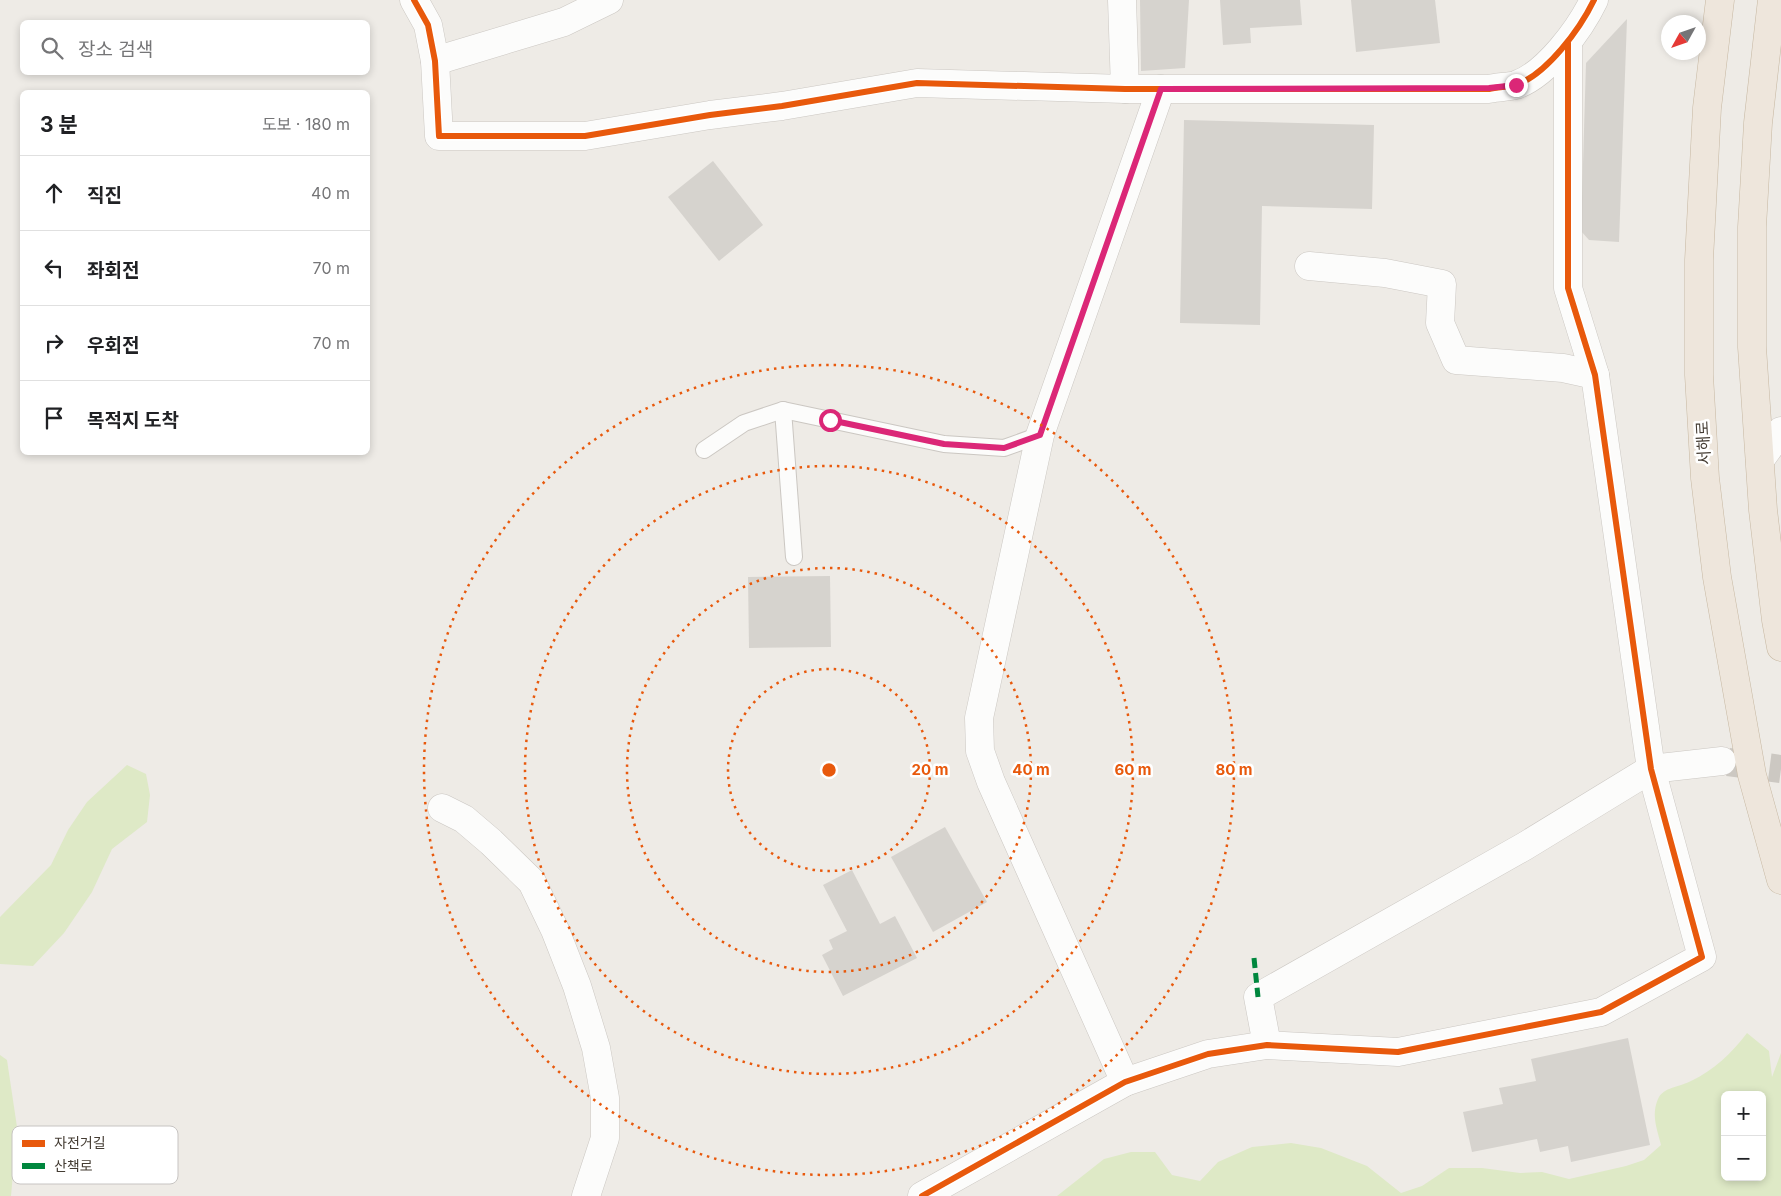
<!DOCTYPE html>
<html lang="ko">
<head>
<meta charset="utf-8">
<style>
	:root { --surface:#fff; --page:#f2f2f2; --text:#202124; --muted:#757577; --line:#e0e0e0 }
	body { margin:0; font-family:Inter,"Noto Sans KR",sans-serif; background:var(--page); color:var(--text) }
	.controls { position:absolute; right:15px; bottom:15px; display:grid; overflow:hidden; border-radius:8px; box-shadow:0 2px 8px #0003 }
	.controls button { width:45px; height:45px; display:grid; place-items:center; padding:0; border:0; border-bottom:1px solid var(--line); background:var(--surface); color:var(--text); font:25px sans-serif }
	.compass { position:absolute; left:1661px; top:15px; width:45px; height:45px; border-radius:50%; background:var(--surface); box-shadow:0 2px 8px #0003; rotate:230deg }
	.stop { position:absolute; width:15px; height:15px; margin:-11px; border:4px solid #db2777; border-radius:50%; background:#fff }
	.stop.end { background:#db2777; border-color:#fff; box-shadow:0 1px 5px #0008 }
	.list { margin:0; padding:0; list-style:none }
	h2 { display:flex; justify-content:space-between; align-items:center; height:65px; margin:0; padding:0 20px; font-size:21px }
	h2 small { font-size:16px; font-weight:400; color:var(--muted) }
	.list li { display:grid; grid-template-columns:32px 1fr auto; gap:15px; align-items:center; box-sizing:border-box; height:75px; padding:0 20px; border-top:1px solid var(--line) }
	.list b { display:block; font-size:19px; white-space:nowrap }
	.list em { font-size:16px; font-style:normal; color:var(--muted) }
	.icon { flex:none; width:28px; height:28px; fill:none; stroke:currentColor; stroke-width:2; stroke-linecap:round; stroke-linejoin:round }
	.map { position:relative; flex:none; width:1781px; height:1196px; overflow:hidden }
	.search { position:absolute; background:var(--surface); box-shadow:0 2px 8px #0003; left:20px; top:20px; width:350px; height:55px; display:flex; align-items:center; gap:12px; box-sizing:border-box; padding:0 18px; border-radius:8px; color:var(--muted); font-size:19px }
	.panel { position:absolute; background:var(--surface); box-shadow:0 2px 8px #0003; left:20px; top:90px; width:350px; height:365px; border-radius:8px }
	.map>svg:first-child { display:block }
	.green { fill:#dee9c6; fill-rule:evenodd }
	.building { fill:#d6d3ce }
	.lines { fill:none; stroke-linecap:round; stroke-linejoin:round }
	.minor-tunnel { stroke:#ccc8c2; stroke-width:28; stroke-dasharray:28 14; stroke-linecap:butt }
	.service-casing { stroke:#cbc7c2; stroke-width:18 }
	.minor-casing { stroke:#cbc7c2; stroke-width:29 }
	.trunk-casing { stroke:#c6b7a1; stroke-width:29 }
	.service { stroke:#fcfcfb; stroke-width:16 }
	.minor { stroke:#fcfcfb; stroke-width:28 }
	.trunk { stroke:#eee6dc; stroke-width:28 }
	.quiet { stroke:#00873e; stroke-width:5; stroke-dasharray:10 5; stroke-linecap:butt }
	.cycleway-casing { stroke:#fff; stroke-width:9 }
	.cycleway { stroke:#e8590c; stroke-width:6 }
	.route { stroke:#db2777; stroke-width:6 }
	.ring { fill:none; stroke:#e8590c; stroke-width:2.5; stroke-dasharray:2.5 5 }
	.labels { text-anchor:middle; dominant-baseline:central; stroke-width:5; stroke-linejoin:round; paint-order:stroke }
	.street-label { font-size:16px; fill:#443c33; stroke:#fff }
	.key { fill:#fff; stroke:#c7c4c2; stroke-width:1 }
	.key-label { font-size:14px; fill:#443c33 }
	.centre { fill:#e8590c; stroke:#fff; stroke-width:2.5 }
	.ring-label { font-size:15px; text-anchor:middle; font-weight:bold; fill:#e8590c; stroke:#fff; stroke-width:5; stroke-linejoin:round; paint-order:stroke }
</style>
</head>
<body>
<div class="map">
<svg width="1781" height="1196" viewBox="0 0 1781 1196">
	<rect width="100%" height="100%" fill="#eeebe6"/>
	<g class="green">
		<polygon points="127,765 146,774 150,795 147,822 112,849 92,892 64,933 33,966 0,964 0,917 51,865 68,830 87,802"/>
		<path d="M1747,1033L1769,1051L1772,1077L1781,1053V1196H1057L1104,1159L1131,1152H1155L1172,1175L1200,1181L1218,1162L1252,1147L1291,1143L1321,1148L1367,1166L1401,1193L1422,1186L1449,1168H1482L1520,1173L1542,1172L1569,1179L1626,1166L1644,1160L1661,1145C1657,1129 1651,1115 1658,1099C1663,1087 1680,1087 1691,1081C1714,1070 1731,1054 1747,1033ZM1725,1095H1762V1177H1725Z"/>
		<polygon points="0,1055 7,1060 17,1127 11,1196 0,1196"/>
	</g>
	<g class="building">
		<polygon points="1140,0 1189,0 1185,68 1141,71"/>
		<polygon points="1220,0 1300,0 1302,25 1250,28 1251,43 1223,45"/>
		<polygon points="1351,0 1435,0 1440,43 1356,52"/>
		<polygon points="1627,19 1619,242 1589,240 1581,231 1586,63"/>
		<polygon points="1184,120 1374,125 1372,209 1262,206 1260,325 1180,323"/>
		<polygon points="713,161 763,225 719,261 668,197"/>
		<polygon points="830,576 831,647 749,648 748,577"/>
		<polygon points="945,827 987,902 933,932 891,857"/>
		<polygon points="852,870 880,924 895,916 917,958 843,996 822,955 833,949 829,940 847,931 823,885"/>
		<polygon points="1628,1038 1650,1145 1571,1162 1568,1146 1540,1152 1537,1139 1472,1152 1463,1112 1503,1104 1499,1088 1536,1081 1531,1059"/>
	</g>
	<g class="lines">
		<polyline class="minor-tunnel" points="1728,762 1781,769"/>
		<g class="service-casing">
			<g id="service">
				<polyline points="783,410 794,557"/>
				<polyline points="704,450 744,423 783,410 944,444 1004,448 1040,435"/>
			</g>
		</g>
		<g class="minor-casing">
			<g id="minor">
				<path d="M414,0L428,25L435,61L439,136H585L710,115L782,106L917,83L1125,89H1489C1497,87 1508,87 1516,85C1547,74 1580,29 1594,0"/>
				<polyline points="1122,0 1125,89"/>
				<polyline points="435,61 564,22 609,0"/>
				<polyline points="1309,266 1385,273 1442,284 1440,323 1456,360 1563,368 1595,375"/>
				<polyline points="1760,460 1781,431"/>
				<polyline points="442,808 464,819 491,842 532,882 555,930 577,986 596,1048 605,1098 605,1138 586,1196"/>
				<polyline points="1267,1045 1258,997 1525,846 1651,769 1722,761"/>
				<polyline points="1125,1082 991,782 980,751 979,718 1040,435 1161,89"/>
				<polyline points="922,1196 1125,1082 1208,1054 1267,1045 1398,1052 1601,1012 1702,957 1651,769 1595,375 1568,288 1568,43"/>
			</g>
		</g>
		<g class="trunk-casing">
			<g id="trunk">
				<polyline points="1720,0 1707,108 1699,260 1699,375 1705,478 1717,577 1752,775 1781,880"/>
				<polyline points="1772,0 1758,123 1752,227 1752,347 1763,510 1776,620 1781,647"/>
			</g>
		</g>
		<use href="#service" class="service"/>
		<use href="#minor" class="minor"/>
		<use href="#trunk" class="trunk"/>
		<polyline class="quiet" points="1254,958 1258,997"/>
		<g class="cycleway-casing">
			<g id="cycleway">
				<path d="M414,0L428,25L435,61L439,136H585L710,115L782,106L917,83L1125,89H1489C1497,87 1508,87 1516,85C1547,74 1580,29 1594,0"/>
				<polyline points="922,1196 1125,1082 1208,1054 1267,1045 1398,1052 1601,1012 1702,957 1651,769 1595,375 1568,288 1568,43"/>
			</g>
		</g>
		<use href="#cycleway" class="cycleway"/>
	</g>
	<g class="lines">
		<polyline class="route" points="830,420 944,444 1004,448 1040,435 1161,89 1489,88 1516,85"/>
	</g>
	<g class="ring">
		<circle cx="829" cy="770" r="101"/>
		<circle cx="829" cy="770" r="202"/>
		<circle cx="829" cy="770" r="304"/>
		<circle cx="829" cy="770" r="405"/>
	</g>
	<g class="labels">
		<g class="street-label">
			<text transform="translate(1703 443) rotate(-93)">서해로</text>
		</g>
	</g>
	<rect x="12" y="1126" width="166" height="58" rx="8" class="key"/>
	<rect x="22" y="1140" width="23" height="7" fill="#e8590c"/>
	<rect x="22" y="1163" width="23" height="6" fill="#00873e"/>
	<g class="key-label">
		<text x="54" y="1148">자전거길</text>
		<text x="54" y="1171">산책로</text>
	</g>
	<circle cx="829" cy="770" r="8" class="centre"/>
	<g class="ring-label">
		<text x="930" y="775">20 m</text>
		<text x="1031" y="775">40 m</text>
		<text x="1133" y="775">60 m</text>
		<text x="1234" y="775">80 m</text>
	</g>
</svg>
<div class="controls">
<button>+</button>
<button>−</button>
</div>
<svg class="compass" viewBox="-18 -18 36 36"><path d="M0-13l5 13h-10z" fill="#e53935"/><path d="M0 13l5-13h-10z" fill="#757577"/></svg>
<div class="stop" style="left:830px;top:420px"></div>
<div class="stop end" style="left:1516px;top:85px"></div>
<div class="search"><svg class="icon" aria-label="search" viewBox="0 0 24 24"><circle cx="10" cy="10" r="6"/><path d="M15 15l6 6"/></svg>장소 검색</div>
<section class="panel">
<h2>3 분<small>도보 · 180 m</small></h2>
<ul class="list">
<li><svg class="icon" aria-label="ahead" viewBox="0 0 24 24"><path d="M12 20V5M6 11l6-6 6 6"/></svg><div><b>직진</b></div><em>40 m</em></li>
<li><svg class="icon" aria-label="left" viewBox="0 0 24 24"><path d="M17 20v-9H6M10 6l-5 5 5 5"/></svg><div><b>좌회전</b></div><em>70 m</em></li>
<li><svg class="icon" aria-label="right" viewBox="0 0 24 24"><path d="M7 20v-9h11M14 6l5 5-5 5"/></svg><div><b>우회전</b></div><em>70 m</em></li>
<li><svg class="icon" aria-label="arrive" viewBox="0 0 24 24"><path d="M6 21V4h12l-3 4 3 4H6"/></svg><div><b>목적지 도착</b></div></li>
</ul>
</section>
</div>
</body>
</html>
